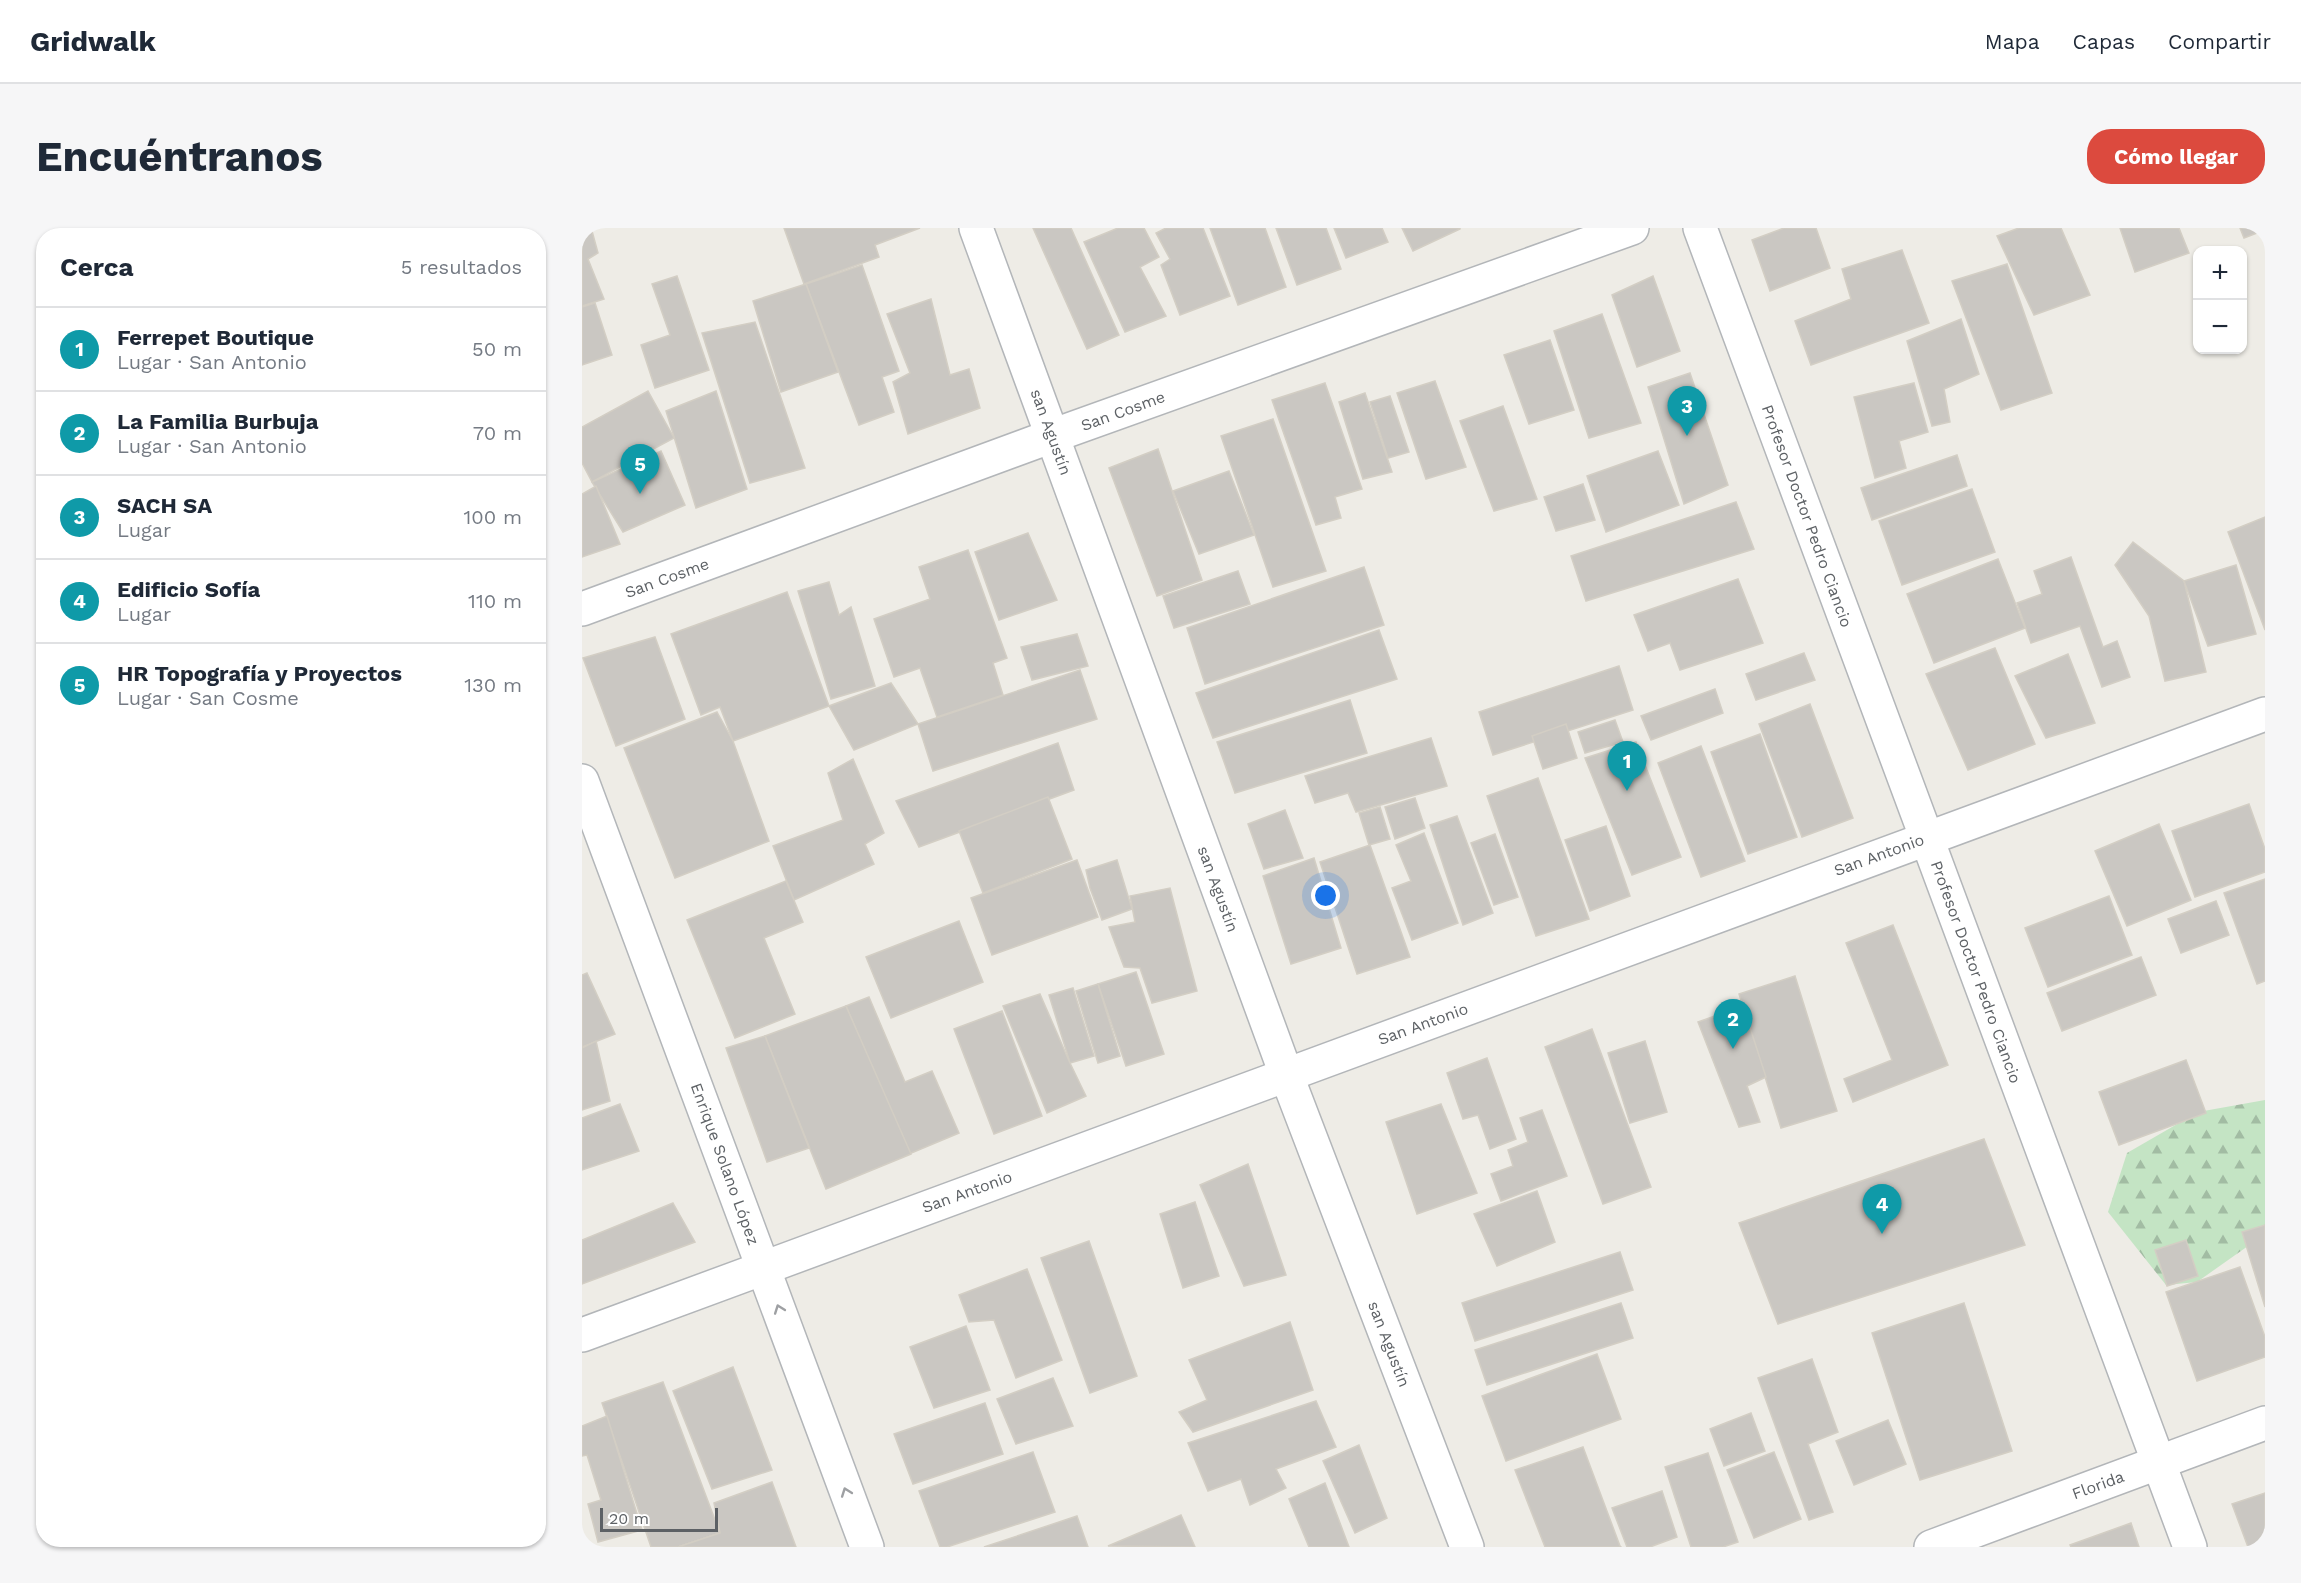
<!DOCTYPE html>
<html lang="es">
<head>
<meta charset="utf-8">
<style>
	:root { --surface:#fff; --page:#f6f6f7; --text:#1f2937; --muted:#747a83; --line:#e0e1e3; --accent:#dc4a3e }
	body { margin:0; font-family:"Work Sans",sans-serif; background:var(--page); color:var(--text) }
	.controls { position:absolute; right:18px; top:18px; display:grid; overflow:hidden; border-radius:12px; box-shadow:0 2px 4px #0004 }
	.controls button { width:54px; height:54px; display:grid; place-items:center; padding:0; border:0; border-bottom:2px solid var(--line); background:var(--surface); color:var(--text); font:30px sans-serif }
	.scale { position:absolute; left:18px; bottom:15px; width:118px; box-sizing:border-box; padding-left:6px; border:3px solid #5d6165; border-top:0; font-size:16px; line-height:21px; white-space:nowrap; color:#5d6165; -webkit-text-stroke:4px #fff; paint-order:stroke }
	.you { position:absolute; left:744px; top:668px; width:21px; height:21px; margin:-15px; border:4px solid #fff; border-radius:50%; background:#1a73e8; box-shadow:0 0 0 9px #1a73e833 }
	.badge { display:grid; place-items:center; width:39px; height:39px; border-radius:50%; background:var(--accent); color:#fff; font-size:20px; font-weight:700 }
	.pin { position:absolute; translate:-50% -50px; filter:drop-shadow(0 2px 3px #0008) }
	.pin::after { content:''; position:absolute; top:32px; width:21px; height:18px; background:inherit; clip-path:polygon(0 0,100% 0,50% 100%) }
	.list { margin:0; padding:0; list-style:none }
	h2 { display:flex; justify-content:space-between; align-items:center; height:78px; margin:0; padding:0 24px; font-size:26px }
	h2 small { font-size:20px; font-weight:400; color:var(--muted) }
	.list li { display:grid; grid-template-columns:39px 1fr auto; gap:18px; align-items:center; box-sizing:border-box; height:84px; padding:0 24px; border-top:2px solid var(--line) }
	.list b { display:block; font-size:22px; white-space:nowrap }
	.list p { margin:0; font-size:20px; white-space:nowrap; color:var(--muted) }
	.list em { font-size:20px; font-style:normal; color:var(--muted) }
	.map { position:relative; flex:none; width:1683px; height:1319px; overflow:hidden; border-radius:24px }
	header { display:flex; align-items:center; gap:36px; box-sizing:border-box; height:84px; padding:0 30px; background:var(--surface); border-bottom:2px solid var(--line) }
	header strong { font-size:28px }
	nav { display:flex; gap:33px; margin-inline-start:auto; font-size:21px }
	.intro { display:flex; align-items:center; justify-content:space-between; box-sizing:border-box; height:144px; padding:0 36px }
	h1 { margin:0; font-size:42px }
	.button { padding:15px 27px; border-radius:24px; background:var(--accent); color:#fff; font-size:21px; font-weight:700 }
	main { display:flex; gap:36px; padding:0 36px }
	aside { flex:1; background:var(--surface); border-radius:24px; box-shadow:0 2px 4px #0004 }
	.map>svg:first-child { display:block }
	.forest { fill:url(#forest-firs) }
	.building { fill:#cac7c2; stroke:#d3cec4; stroke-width:1.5 }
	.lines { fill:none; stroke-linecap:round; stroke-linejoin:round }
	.minor-casing { stroke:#b3b6b9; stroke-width:36 }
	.minor { stroke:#fff; stroke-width:33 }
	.oneway { stroke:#9ea0a3 }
	.labels { text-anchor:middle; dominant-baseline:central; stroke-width:4.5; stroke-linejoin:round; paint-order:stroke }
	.street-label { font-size:16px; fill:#5d6165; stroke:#fff }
</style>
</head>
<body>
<header>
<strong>Gridwalk</strong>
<nav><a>Mapa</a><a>Capas</a><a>Compartir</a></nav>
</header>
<div class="intro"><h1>Encuéntranos</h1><a class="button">Cómo llegar</a></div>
<main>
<aside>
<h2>Cerca<small>5 resultados</small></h2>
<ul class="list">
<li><span class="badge" style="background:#0f9aa8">1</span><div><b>Ferrepet Boutique</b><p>Lugar · San Antonio</p></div><em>50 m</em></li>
<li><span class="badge" style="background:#0f9aa8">2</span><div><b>La Familia Burbuja</b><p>Lugar · San Antonio</p></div><em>70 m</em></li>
<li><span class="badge" style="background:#0f9aa8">3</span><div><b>SACH SA</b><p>Lugar</p></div><em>100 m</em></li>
<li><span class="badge" style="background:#0f9aa8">4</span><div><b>Edificio Sofía</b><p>Lugar</p></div><em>110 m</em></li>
<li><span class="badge" style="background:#0f9aa8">5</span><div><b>HR Topografía y Proyectos</b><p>Lugar · San Cosme</p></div><em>130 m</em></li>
</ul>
</aside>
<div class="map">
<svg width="1683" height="1319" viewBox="0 0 1683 1319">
	<defs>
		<pattern id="forest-firs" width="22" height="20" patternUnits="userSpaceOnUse" patternTransform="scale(1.5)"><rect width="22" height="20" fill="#c4e4c4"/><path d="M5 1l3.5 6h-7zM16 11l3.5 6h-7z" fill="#a2bca3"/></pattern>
	</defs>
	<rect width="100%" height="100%" fill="#eeece6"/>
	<polygon class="forest" points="1683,872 1683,1006 1615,1054 1584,1057 1526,984 1545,925 1616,884"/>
	<g class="building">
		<polygon points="202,0 338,0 293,17 297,29 222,56"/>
		<polygon points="451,0 489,0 537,107 505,121"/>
		<polygon points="536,0 562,0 577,29 558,39 584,88 543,104 502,14"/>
		<polygon points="584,0 621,0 648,68 598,87 579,37 588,31 574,5"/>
		<polygon points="628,0 683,0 704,59 656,77"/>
		<polygon points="694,0 744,0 759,41 715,57"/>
		<polygon points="752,0 800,0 806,14 764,30"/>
		<polygon points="820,0 878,0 878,1 831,23"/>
		<polygon points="1202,0 1234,0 1248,40 1188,63 1170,12"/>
		<polygon points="1437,0 1479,0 1508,67 1452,87 1415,8"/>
		<polygon points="1538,0 1597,0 1607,25 1553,44"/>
		<polygon points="1658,0 1683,0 1683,2 1662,10"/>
		<polygon points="10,3 16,25 6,31 22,71 0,78 0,7"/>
		<polygon points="1320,22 1347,95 1229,137 1213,93 1269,71 1260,41"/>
		<polygon points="1425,36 1470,165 1419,182 1370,53"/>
		<polygon points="280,37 317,143 300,149 312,184 277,197 224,56"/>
		<polygon points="95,48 127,142 73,160 59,117 88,107 70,56"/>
		<polygon points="1071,48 1098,123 1055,139 1030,67"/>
		<polygon points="224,56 256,144 199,164 171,73"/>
		<polygon points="349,71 368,147 387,141 398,180 326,206 311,154 328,145 305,86"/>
		<polygon points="13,75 30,127 0,137 0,79"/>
		<polygon points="1020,86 1059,195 1007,210 972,103"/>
		<polygon points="1379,91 1397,146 1362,161 1368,194 1350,198 1325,113"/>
		<polygon points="173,94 223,240 168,255 120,105"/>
		<polygon points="968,112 992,182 947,196 922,127"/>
		<polygon points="1108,145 1146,257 1102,276 1066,159"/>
		<polygon points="853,153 884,239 844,251 815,165"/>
		<polygon points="743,155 780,261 753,269 759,290 734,297 690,172"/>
		<polygon points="1332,155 1346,204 1317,213 1324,240 1293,250 1272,169"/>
		<polygon points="66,163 92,210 10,254 0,235 0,199"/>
		<polygon points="134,163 165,261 114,280 84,183"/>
		<polygon points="783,165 810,244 781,251 757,174"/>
		<polygon points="808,168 827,224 806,230 788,174"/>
		<polygon points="921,178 955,271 912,283 878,193"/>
		<polygon points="691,191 744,343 691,359 639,208"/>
		<polygon points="576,221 620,352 575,368 527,240"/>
		<polygon points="79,223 103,277 41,304 10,254"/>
		<polygon points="1076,223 1097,277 1024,304 1005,248"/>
		<polygon points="1375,227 1385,258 1290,292 1279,260"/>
		<polygon points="647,243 672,307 617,326 591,263"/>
		<polygon points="1001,256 1013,292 974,303 962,269"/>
		<polygon points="14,258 38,316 0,329 0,266"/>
		<polygon points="1390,261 1413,324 1320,357 1297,293"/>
		<polygon points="1154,274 1172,321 1004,373 989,328"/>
		<polygon points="1683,289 1683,402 1646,304"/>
		<polygon points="446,305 475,372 417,392 393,324"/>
		<polygon points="1551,314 1602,353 1624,444 1583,453 1567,388 1533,337"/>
		<polygon points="386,322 425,430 411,435 421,467 355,489 338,440 312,449 292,391 348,371 337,339"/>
		<polygon points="1489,329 1521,419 1535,413 1548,449 1520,459 1498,398 1449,415 1435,375 1460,366 1452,343"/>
		<polygon points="1416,331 1443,400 1352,435 1325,366"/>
		<polygon points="1654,337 1674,406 1626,418 1602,353"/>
		<polygon points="782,339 802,397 623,456 605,400"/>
		<polygon points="656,343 668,376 592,400 581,368"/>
		<polygon points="1156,351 1181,415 1098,442 1088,415 1066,423 1052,387"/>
		<polygon points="247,354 257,387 269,379 293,458 249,471 216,363"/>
		<polygon points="205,364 247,478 151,513 138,479 119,487 89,406"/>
		<polygon points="797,402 815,451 631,510 614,465"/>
		<polygon points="495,406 506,438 450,452 439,419"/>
		<polygon points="73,409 103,491 34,518 1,430"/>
		<polygon points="1413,420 1453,516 1386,542 1344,446"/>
		<polygon points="1222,425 1233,452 1174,472 1164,446"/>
		<polygon points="1486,426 1513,495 1464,510 1433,448"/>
		<polygon points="1037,438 1051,482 911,527 897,484"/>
		<polygon points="498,442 515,491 351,543 336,496"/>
		<polygon points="309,455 336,496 272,522 247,478"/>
		<polygon points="1133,461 1141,485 1069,512 1059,488"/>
		<polygon points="768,472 785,525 653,565 635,514"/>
		<polygon points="1228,476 1271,590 1220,609 1177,496"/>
		<polygon points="135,484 151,513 187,613 93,650 42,520"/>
		<polygon points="1033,492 1041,514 1003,525 996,504"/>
		<polygon points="984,496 995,530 961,541 950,508"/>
		<polygon points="1178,506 1215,609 1166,626 1129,524"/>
		<polygon points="849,510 865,558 774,584 766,565 733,575 723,548"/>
		<polygon points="1054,514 1099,629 1050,647 1003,530"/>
		<polygon points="476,515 492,562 337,619 314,573"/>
		<polygon points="1119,518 1163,633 1119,649 1076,535"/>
		<polygon points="271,531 302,605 283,616 292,636 212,672 191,618 261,592 246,545"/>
		<polygon points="956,550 1007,691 954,708 905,568"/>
		<polygon points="466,569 490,631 401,665 377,603"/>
		<polygon points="833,570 843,600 813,611 803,579"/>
		<polygon points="1667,576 1683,621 1683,644 1613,669 1590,603"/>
		<polygon points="798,579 808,611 787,617 777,585"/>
		<polygon points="703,582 721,630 682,641 666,596"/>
		<polygon points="875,588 911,685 881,697 848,597"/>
		<polygon points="1577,596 1609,672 1545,698 1513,623"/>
		<polygon points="1024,598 1048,668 1008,683 983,612"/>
		<polygon points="842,605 876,695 830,712 810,660 829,653 814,617"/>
		<polygon points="913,606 936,669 912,677 889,615"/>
		<polygon points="788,617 828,729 775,746 738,634"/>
		<polygon points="732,630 759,720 709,736 681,648"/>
		<polygon points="495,632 516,689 410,727 389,670"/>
		<polygon points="535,632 550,681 520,692 508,660 504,642"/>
		<polygon points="1683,651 1683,753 1675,756 1642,665"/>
		<polygon points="204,653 221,694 182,710 213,786 153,810 105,692"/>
		<polygon points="588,660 615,763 570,775 558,740 542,739 527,699 553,694 548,668"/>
		<polygon points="1527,668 1550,727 1466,759 1443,700"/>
		<polygon points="1634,673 1647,707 1599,725 1586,691"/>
		<polygon points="377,693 401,754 309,790 284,729"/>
		<polygon points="1311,697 1366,837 1271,874 1262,851 1310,832 1264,715"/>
		<polygon points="1559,729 1574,767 1480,803 1465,765"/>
		<polygon points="554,744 582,826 544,838 516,756"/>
		<polygon points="5,745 33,806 0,819 0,747"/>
		<polygon points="1213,748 1255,883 1199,900 1157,766"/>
		<polygon points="516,756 538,828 516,835 494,763"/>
		<polygon points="491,760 512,828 488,835 467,767"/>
		<polygon points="458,766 488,835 504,868 465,885 421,778"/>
		<polygon points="287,769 323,854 350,843 377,905 327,926 264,778"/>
		<polygon points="264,778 329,926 244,961 183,808"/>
		<polygon points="1161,778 1184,849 1165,858 1178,894 1157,899 1116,794"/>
		<polygon points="420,783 460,888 412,906 372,801"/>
		<polygon points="1010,801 1069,959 1021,976 963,819"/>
		<polygon points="183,808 227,920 185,934 144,820"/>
		<polygon points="14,813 28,873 0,882 0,820"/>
		<polygon points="1063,813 1085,884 1048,895 1026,825"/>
		<polygon points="905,830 934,911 908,921 896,887 881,891 865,845"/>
		<polygon points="1604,832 1624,885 1537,917 1517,864"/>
		<polygon points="38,876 57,923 0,942 0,890"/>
		<polygon points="859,876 895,965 835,986 804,894"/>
		<polygon points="960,882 985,948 919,973 909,946 931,938 926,922 946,914 938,890"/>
		<polygon points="1402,911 1443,1017 1196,1096 1157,995"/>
		<polygon points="666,936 704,1047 662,1058 618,957"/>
		<polygon points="955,963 973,1014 915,1038 892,986"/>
		<polygon points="613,974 637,1048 601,1060 578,986"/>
		<polygon points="91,975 113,1014 0,1056 0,1012"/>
		<polygon points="1683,997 1683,1079 1660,1004"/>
		<polygon points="1604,1012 1616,1048 1585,1058 1573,1022"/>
		<polygon points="507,1013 555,1148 508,1165 459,1030"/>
		<polygon points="1038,1024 1051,1062 893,1113 880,1075"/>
		<polygon points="1658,1039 1683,1109 1683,1129 1615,1153 1584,1064"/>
		<polygon points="445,1041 480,1132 434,1150 412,1092 387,1094 377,1067"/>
		<polygon points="1039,1075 1051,1110 905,1157 893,1122"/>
		<polygon points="1382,1075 1430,1223 1338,1252 1290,1105"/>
		<polygon points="708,1094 731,1162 611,1204 597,1184 625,1172 607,1132"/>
		<polygon points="384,1098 408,1162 352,1180 328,1119"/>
		<polygon points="1015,1126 1039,1191 924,1233 900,1168"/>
		<polygon points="1230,1131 1256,1204 1226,1216 1251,1284 1227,1292 1176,1150"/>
		<polygon points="151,1139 190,1242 130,1261 91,1163"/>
		<polygon points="471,1150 491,1198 434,1216 415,1171"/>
		<polygon points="81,1154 138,1305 96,1319 69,1319 20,1175"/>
		<polygon points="734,1173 754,1219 694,1241 704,1260 668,1277 659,1251 626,1263 606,1215"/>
		<polygon points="403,1175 421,1226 331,1256 312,1206"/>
		<polygon points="1169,1185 1183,1223 1142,1238 1128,1201"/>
		<polygon points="25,1188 60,1302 16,1314 6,1276 19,1272 5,1227 0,1228 0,1198"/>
		<polygon points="1306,1192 1324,1236 1272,1257 1254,1213"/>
		<polygon points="777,1217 805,1290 773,1305 741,1233"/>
		<polygon points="1001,1219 1038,1318 1039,1319 963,1319 933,1242"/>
		<polygon points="451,1224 473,1284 365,1319 358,1319 337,1263"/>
		<polygon points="1192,1224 1219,1291 1172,1310 1145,1242"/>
		<polygon points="1126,1225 1156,1314 1141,1319 1109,1319 1083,1239"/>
		<polygon points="190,1254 214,1319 96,1319 138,1305 132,1275"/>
		<polygon points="743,1255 767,1319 727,1319 707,1271"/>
		<polygon points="1080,1263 1095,1309 1068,1319 1045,1319 1030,1280"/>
		<polygon points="1683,1265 1683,1319 1666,1319 1650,1276"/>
		<polygon points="599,1287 613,1319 526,1318"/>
		<polygon points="495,1288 506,1319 402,1319"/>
		<polygon points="1549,1295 1557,1319 1489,1319 1488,1317"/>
	</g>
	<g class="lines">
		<g class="minor-casing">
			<g id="minor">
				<polyline points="394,0 704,846 885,1319"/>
				<polyline points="1118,0 1608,1319"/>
				<polyline points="0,381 470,208 1050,0"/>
				<polyline points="0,553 285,1319"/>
				<polyline points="0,1107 1683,486"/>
				<polyline points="1349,1319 1683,1195"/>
			</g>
		</g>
		<use href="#minor" class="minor"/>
	</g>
	<defs><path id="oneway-chevron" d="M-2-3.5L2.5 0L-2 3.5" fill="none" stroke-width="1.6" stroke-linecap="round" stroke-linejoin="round" transform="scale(1.5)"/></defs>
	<g class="oneway">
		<use href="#oneway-chevron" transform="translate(197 1081) rotate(-110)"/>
		<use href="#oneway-chevron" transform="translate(264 1264) rotate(-110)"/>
	</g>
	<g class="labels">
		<g class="street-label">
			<text transform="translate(541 183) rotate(-20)">San Cosme</text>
			<text transform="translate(469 204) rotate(70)">san Agustín</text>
			<text transform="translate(1225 288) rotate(70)">Profesor Doctor Pedro Ciancio</text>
			<text transform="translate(85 350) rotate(-20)">San Cosme</text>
			<text transform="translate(1297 627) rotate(-20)">San Antonio</text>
			<text transform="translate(636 661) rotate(70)">san Agustín</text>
			<text transform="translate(1394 744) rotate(70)">Profesor Doctor Pedro Ciancio</text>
			<text transform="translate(841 796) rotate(-20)">San Antonio</text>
			<text transform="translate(143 936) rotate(70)">Enrique Solano López</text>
			<text transform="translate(385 964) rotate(-20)">San Antonio</text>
			<text transform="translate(807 1116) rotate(69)">san Agustín</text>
			<text transform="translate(1516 1257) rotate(-20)">Florida</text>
		</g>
	</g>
</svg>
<div class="controls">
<button>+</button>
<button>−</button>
</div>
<div class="scale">20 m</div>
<div class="you"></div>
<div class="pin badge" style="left:1045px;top:563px;background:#0f9aa8">1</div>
<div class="pin badge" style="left:1151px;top:821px;background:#0f9aa8">2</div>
<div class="pin badge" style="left:1105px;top:208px;background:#0f9aa8">3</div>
<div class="pin badge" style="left:1300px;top:1006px;background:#0f9aa8">4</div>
<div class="pin badge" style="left:58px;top:266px;background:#0f9aa8">5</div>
</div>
</main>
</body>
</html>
